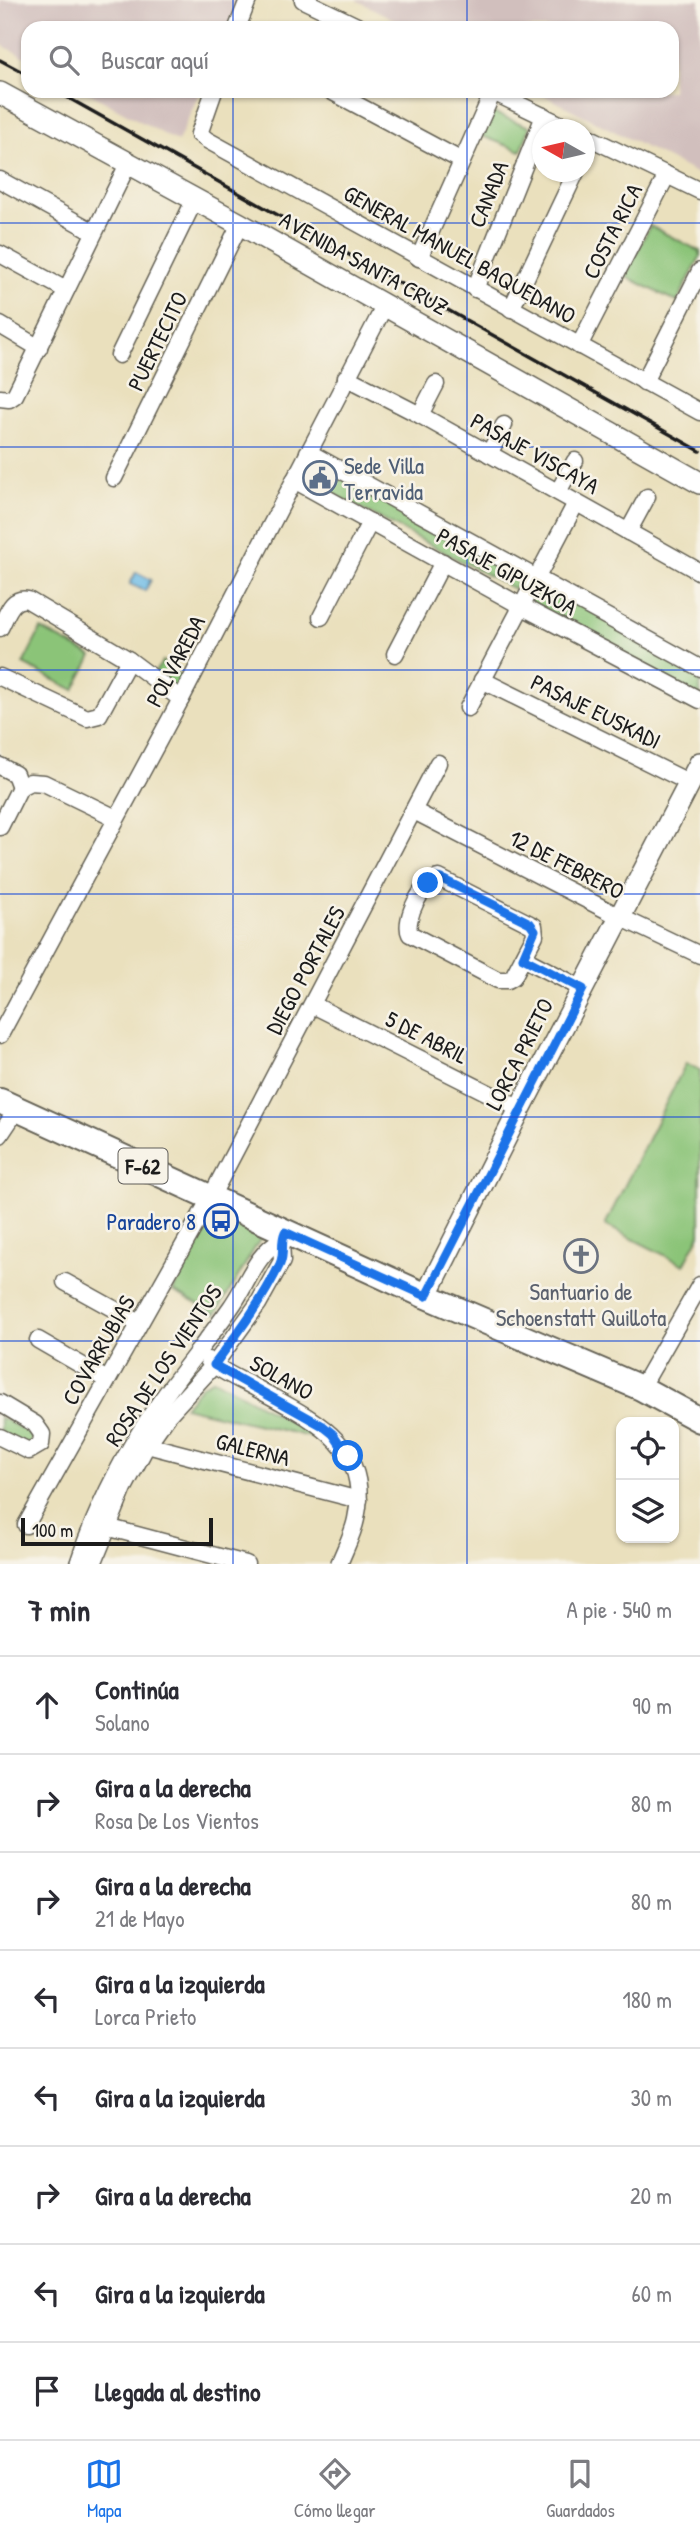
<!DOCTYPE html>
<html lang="es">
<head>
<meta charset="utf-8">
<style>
	:root { --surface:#fff; --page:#f7f7f7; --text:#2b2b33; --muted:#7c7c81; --line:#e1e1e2; --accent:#1a73e8 }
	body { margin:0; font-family:"Patrick Hand",sans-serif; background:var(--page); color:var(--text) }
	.controls { position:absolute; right:21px; bottom:21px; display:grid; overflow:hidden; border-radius:14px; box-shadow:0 2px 5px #0004 }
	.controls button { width:63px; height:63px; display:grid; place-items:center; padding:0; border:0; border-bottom:2px solid var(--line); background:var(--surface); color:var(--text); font:35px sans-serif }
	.compass { position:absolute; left:532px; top:119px; width:63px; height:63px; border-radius:50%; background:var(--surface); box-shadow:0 2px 5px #0004; rotate:278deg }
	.scale { position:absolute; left:21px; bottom:18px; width:192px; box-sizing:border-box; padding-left:7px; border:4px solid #1c1c1c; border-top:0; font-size:19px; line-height:24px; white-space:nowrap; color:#1c1c1c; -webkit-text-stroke:5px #f7f3e8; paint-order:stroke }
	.stop { position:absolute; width:21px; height:21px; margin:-16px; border:5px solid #1a73e8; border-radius:50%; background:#fff }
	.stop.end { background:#1a73e8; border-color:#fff; box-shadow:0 2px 7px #0008 }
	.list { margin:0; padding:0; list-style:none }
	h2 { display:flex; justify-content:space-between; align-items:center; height:91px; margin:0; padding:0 28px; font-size:30px }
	h2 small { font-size:23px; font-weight:400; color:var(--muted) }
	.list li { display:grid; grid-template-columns:46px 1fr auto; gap:21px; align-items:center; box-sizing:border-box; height:98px; padding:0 28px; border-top:2px solid var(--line) }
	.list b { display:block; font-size:26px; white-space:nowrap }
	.list p { margin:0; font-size:23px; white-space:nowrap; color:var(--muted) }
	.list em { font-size:23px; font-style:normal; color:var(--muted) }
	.icon { flex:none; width:38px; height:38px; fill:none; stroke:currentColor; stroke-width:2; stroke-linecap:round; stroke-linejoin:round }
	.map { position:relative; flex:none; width:700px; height:1564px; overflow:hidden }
	.search { position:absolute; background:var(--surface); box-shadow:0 2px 5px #0004; left:21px; right:21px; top:21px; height:77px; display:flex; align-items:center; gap:18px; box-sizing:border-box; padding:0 24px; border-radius:21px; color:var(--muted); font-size:26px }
	.sheet { height:875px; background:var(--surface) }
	nav { display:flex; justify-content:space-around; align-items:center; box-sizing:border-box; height:98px; border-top:2px solid var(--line); background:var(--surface); font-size:19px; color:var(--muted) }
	nav a { display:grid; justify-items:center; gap:4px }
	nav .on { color:var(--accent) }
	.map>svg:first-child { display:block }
	.industrial { fill:#d1bfbd }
	.green { fill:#8bc478; stroke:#54704a; stroke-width:2 }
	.water { fill:#6bbae6; stroke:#446b81; stroke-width:2 }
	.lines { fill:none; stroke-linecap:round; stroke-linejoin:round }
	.minor-casing { stroke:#646154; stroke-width:19 }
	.secondary-casing { stroke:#646154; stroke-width:24 }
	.primary-casing { stroke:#646154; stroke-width:28 }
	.minor { stroke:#fff; stroke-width:16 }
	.secondary { stroke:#fff; stroke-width:21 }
	.primary { stroke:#fff; stroke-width:24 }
	.rail { stroke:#1c1c1c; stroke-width:3.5 }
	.route { stroke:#1a73e8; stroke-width:9 }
	.grid { fill:none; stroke:#1d4ed8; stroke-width:2; stroke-opacity:0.55 }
	.labels { text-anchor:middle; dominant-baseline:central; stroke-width:5; stroke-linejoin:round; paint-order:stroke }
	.shield { fill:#f7f3e8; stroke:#5e5c59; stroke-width:2 }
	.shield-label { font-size:21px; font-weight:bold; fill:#1c1c1c }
	.street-label { font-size:23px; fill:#1c1c1c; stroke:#f7f3e8 }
	.service-label { font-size:23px; fill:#4e5e75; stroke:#f7f3e8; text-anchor:start }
	.transit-label { font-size:23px; fill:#164399; stroke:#f7f3e8; text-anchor:end }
	.worship-label { font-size:23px; fill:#5b616d; stroke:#f7f3e8 }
</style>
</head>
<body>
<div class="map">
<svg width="700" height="1564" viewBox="0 0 700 1564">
	<rect width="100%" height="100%" fill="#f7f3e8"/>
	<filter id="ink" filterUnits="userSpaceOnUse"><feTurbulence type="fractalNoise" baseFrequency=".0143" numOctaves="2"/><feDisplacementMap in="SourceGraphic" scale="14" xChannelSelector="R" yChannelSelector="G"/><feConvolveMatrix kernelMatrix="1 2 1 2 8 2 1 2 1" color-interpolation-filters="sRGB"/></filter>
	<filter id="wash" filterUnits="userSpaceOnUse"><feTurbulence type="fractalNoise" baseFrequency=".00686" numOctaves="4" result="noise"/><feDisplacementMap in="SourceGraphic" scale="28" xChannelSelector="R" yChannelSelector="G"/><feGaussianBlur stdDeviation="1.57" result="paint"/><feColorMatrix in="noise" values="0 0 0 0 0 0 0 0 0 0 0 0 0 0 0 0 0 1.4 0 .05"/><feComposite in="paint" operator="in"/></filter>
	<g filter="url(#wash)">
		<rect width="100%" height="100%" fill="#eae0bd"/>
		<g class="industrial">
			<polygon points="0,0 240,0 228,28 28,28 28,59 0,44"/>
			<polygon points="356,0 700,0 700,175 535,91 672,91 672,28 411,28"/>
			<polygon points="85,91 200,91 178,142"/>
		</g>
		<g class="green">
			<polygon points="491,112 530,127 521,151 482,136"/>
			<polygon points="650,226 700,251 700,257 677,302 625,276"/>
			<polygon points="317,462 523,573 514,589 305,479"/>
			<polygon points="537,576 700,668 700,700 521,606"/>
			<polygon points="41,629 92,656 74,690 23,664"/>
			<polygon points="163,661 181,677 169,696 149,680"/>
			<polygon points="686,1063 700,1070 700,1234 684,1265 605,1225"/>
			<polygon points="215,1211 261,1229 262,1236 216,1314 173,1291"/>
			<polygon points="214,1379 323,1440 184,1407 202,1385"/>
			<polygon points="0,1417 34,1436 26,1451 0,1437"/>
		</g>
		<polygon class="water" points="136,572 151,580 145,591 130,584"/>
	</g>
	<g filter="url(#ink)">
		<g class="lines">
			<g class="minor-casing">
				<g id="minor">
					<polyline points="303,0 361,28"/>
					<polyline points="237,28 248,0"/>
					<polyline points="214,91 199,134 207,140 700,412"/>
					<polyline points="331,91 462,161"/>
					<polyline points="491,91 572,130"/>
					<polyline points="584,135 700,191"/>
					<polyline points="0,180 94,232"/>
					<polyline points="0,254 66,290"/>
					<polyline points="419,258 493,92"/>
					<polyline points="475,289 544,116"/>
					<polyline points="511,309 576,172"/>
					<polyline points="0,325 39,348"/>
					<polyline points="579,346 667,175"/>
					<polyline points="119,355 195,199"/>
					<polyline points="346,377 420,415 700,572"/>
					<polyline points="644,382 700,271"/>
					<polyline points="0,398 9,399 15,395 128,164"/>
					<polyline points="420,415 436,384"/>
					<polyline points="308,452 700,668"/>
					<polyline points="489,454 504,425"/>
					<polyline points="114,478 240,224"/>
					<polyline points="294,480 521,606 700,700"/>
					<polyline points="558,492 575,461"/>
					<polyline points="628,532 647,497"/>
					<polyline points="321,617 370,522"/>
					<path d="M0,628C7,615 11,596 28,600L129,660L181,699"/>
					<polyline points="395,654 443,562"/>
					<polyline points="0,677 87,718 99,715 129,660"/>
					<polyline points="482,680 690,783"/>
					<polyline points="468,708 576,503"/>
					<polyline points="0,766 15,774 20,787"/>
					<polyline points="20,787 30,782 44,783 116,818"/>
					<polyline points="414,811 620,917 700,955"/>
					<polyline points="0,827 20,787"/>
					<path d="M439,878L534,926L535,935L513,977L508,980H498L410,934C403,920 423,880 439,878Z"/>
					<polyline points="523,958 583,989"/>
					<polyline points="313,1005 520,1109"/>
					<polyline points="0,1035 181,699 385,305"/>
					<polyline points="0,1135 18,1108"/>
					<polyline points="65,1282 139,1323"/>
					<polyline points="38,1340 107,1380"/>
					<path d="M208,1360C221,1372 239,1379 254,1387C308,1417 373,1443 356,1519C353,1534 345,1549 339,1564"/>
					<polyline points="641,1388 700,1285"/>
					<polyline points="0,1403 35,1424 42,1434 41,1444 29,1451 0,1437"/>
					<polyline points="138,1441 147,1445 359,1500"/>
					<polyline points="26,1525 211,1197 438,763"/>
					<polyline points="99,1525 246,1564"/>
					<path d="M78,1564C95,1512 121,1460 151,1415C176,1378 205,1344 231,1307C247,1285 256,1253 281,1240"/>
					<polyline points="93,1564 124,1488 147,1445 168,1415 214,1365 258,1304 282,1261 281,1240 285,1232"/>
				</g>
			</g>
			<g class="secondary-casing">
				<g id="secondary">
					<polyline points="0,93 240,224 700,483"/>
					<polyline points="426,1296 520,1109 700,763"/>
				</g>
			</g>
			<g class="primary-casing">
				<polyline id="primary" points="0,1101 426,1296 641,1388 700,1420"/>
			</g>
			<use href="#minor" class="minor"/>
			<use href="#secondary" class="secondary"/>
			<use href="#primary" class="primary"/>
			<g class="rail">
				<polyline points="0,60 28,75"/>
				<polyline points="56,91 700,451"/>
			</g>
		</g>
	</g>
	<g class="lines" filter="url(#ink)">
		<path class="route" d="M348,1456L333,1434L323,1426L214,1365C238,1333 263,1300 280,1264C285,1253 280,1243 285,1232L426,1296L583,989L523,958L535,930L530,923L442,879L436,878L428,883"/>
	</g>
	<path class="grid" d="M233,0V28M467,0V28M233,91V1564M467,91V1564M0,223H700M0,447H700M0,670H700M0,894H700M0,1117H700M0,1341H700"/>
	<defs>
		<g id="civic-ring" transform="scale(1.75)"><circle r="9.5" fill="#f7f3e8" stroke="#5c6f8a" stroke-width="1.5"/><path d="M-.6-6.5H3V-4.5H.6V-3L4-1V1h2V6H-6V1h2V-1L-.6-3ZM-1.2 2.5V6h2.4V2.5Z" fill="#5c6f8a"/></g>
		<g id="bus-ring" transform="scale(1.75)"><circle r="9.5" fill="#f7f3e8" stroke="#1a4fb4" stroke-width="1.5"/><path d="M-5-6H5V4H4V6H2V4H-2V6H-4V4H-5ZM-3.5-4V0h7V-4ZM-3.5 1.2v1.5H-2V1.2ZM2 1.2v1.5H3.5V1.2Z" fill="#1a4fb4"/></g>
		<g id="church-ring" transform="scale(1.75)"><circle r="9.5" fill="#f7f3e8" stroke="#6b7280" stroke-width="1.5"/><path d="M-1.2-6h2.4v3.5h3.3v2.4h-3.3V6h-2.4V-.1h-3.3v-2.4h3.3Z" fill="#6b7280"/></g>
	</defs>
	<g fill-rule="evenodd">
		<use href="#civic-ring" x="320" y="478"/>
		<use href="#bus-ring" x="221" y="1221"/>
		<use href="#church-ring" x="581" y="1256"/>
	</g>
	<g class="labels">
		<rect class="shield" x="118.5" y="1148.5" width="49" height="35" rx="5"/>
		<g class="shield-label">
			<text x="143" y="1166">F-62</text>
		</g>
		<g class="street-label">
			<text transform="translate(488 194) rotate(-68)">CANADA</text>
			<text transform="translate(612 231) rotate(-63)">COSTA RICA</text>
			<text transform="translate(460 254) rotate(29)">GENERAL MANUEL BAQUEDANO</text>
			<text transform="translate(364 263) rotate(29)">AVENIDA SANTA CRUZ</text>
			<text transform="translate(157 341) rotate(-64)">PUERTECITO</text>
			<text transform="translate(535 453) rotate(29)">PASAJE VISCAYA</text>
			<text transform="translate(507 571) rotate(29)">PASAJE GIPUZKOA</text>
			<text transform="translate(175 661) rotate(-62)">POLVAREDA</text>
			<text transform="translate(596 711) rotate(26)">PASAJE EUSKADI</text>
			<text transform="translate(567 864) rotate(27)">12 DE FEBRERO</text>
			<text transform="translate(305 970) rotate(-62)">DIEGO PORTALES</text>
			<text transform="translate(427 1037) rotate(27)">5 DE ABRIL</text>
			<text transform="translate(519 1054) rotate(-63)">LORCA PRIETO</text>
			<text transform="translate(98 1350) rotate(-60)">COVARRUBIAS</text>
			<text transform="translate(163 1365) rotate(-56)">ROSA DE LOS VIENTOS</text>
			<text transform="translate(282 1377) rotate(29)">SOLANO</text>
			<text transform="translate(253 1449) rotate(14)">GALERNA</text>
		</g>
		<g class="service-label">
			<text x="344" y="465">Sede Villa<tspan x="344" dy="26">Terravida</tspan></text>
		</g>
		<g class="transit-label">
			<text x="196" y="1221">Paradero 8</text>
		</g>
		<g class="worship-label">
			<text x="581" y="1291">Santuario de<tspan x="581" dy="26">Schoenstatt Quillota</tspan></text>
		</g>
	</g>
</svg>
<div class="controls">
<button><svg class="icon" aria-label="locate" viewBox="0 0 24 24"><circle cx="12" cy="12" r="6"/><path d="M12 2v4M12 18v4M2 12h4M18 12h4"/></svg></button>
<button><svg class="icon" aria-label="layers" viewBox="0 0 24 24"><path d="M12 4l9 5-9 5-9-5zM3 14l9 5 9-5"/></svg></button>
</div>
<svg class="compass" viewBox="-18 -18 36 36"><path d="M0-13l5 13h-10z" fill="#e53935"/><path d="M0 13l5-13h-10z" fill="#7c7c81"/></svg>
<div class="scale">100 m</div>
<div class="stop" style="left:348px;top:1456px"></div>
<div class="stop end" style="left:428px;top:883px"></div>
<div class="search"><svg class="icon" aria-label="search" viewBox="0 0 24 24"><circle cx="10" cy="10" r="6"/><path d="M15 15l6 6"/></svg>Buscar aquí</div>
</div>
<section class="sheet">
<h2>7 min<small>A pie · 540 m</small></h2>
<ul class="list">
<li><svg class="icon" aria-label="ahead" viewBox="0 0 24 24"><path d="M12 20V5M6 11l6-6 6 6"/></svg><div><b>Continúa</b><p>Solano</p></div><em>90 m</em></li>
<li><svg class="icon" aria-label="right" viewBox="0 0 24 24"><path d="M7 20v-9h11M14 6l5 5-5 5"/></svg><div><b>Gira a la derecha</b><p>Rosa De Los Vientos</p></div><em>80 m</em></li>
<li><svg class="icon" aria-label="right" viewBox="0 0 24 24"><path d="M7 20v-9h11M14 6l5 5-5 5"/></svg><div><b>Gira a la derecha</b><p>21 de Mayo</p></div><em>80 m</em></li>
<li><svg class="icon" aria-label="left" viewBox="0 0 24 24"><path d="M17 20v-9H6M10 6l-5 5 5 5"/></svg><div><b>Gira a la izquierda</b><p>Lorca Prieto</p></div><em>180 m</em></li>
<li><svg class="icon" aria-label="left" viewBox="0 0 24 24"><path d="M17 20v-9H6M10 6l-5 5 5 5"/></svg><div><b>Gira a la izquierda</b></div><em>30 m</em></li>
<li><svg class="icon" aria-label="right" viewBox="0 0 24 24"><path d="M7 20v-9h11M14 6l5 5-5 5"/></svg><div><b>Gira a la derecha</b></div><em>20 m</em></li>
<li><svg class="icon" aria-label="left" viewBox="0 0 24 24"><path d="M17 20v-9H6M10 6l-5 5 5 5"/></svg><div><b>Gira a la izquierda</b></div><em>60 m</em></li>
<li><svg class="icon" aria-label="arrive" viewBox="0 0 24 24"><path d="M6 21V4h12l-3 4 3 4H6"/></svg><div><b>Llegada al destino</b></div></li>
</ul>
</section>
<nav>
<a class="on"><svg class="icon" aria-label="map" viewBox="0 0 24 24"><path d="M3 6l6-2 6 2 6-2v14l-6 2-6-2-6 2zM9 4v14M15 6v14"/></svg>Mapa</a>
<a><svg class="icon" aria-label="directions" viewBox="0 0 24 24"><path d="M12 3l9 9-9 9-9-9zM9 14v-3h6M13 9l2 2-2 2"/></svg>Cómo llegar</a>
<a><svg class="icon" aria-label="saved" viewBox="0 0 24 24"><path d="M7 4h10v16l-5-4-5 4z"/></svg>Guardados</a>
</nav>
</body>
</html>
